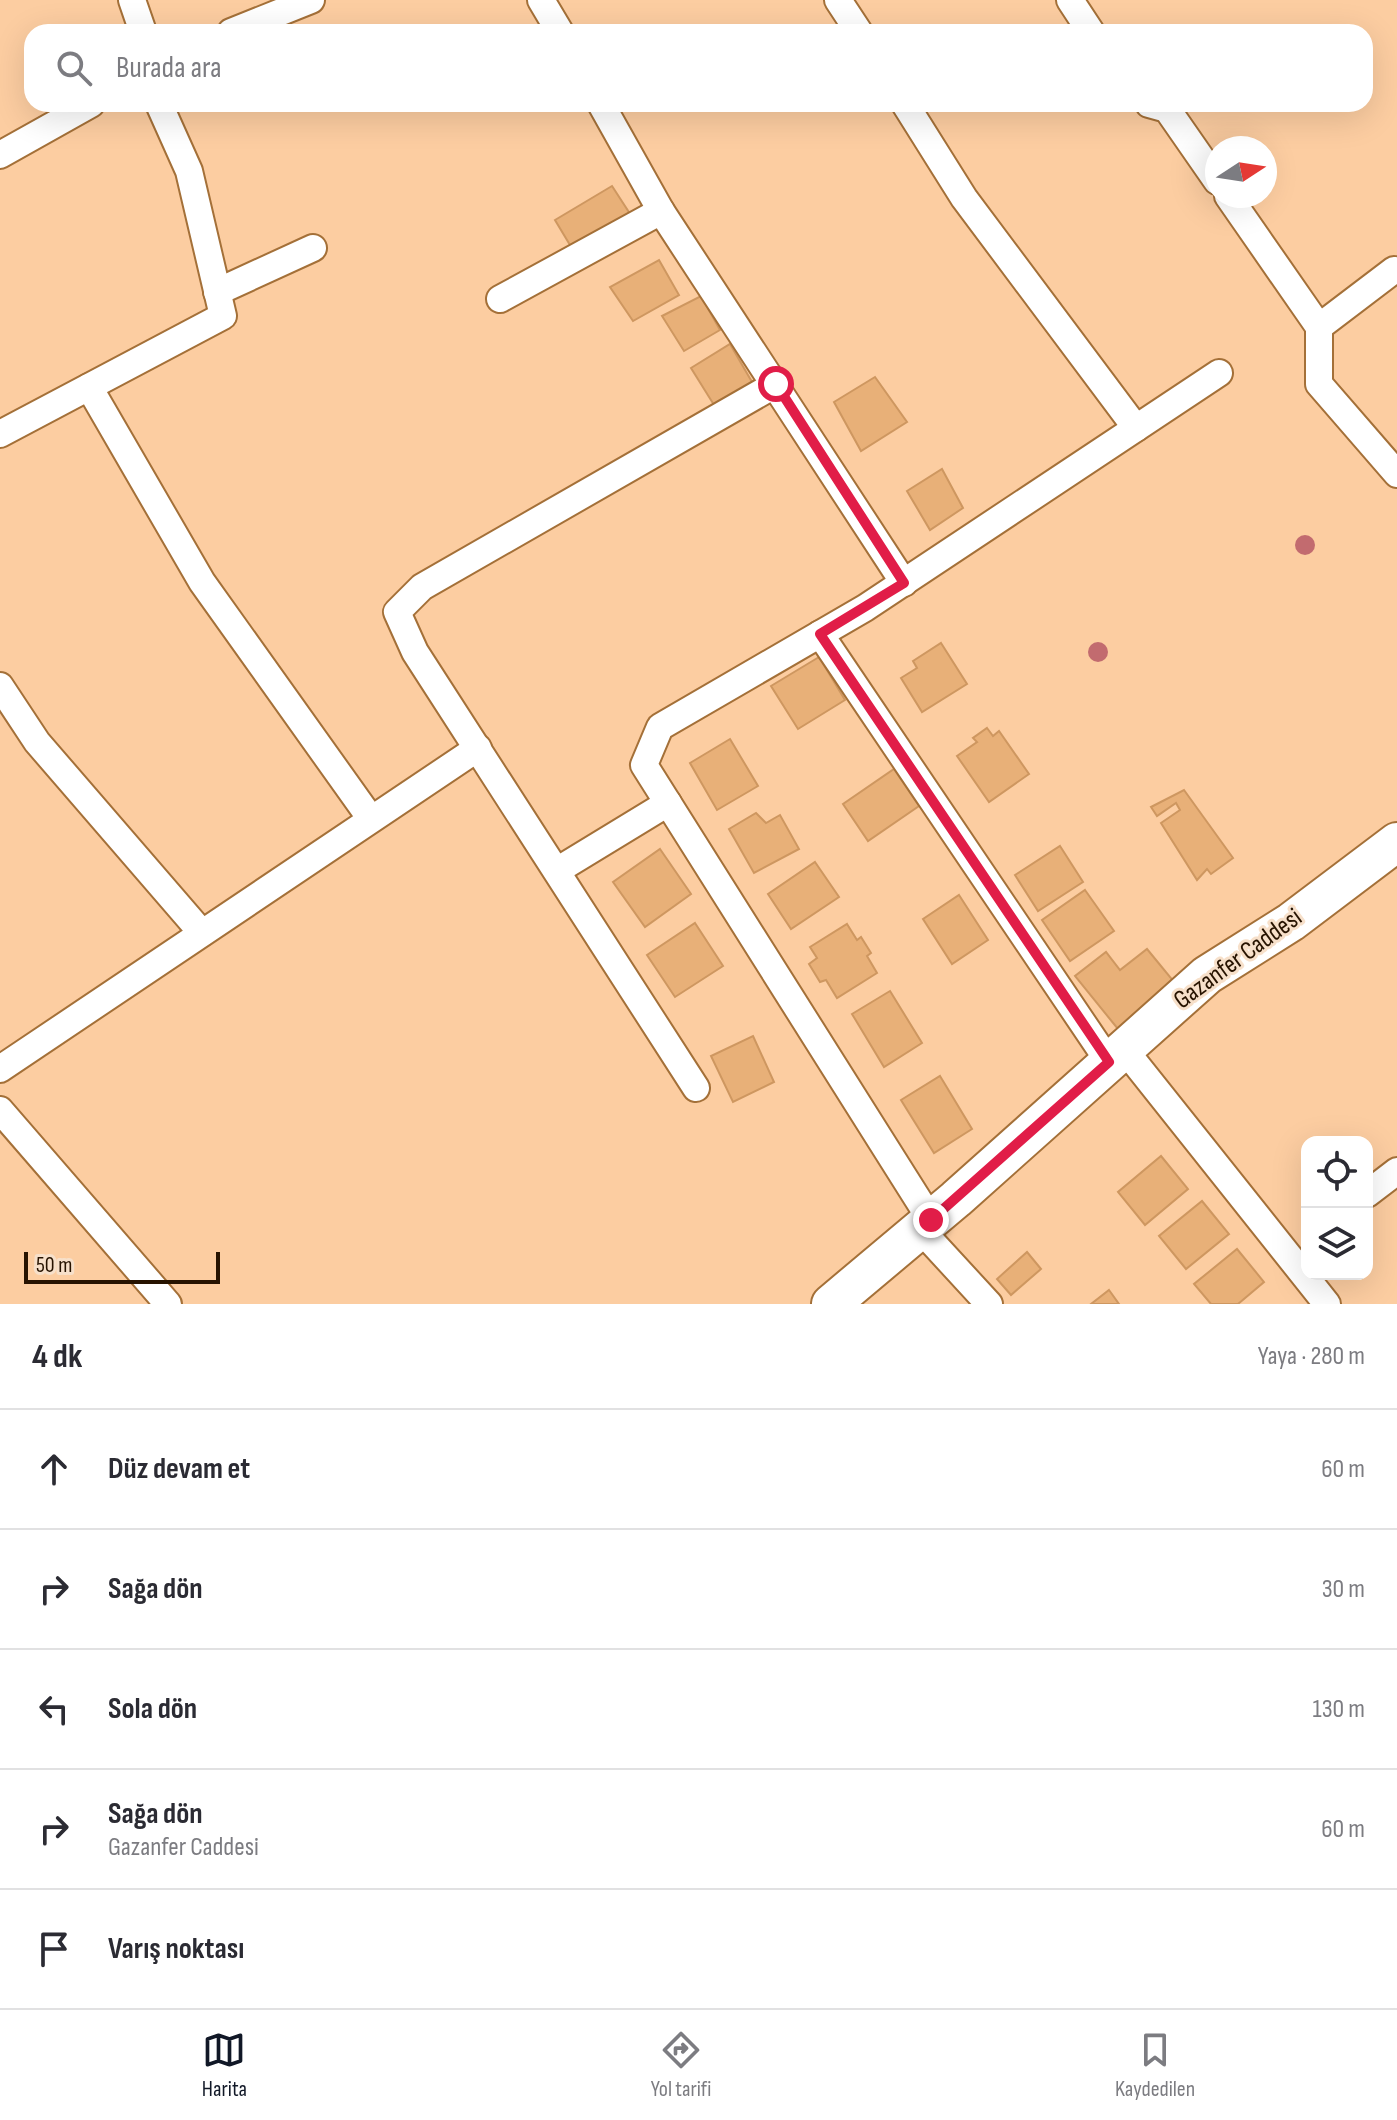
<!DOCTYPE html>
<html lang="tr">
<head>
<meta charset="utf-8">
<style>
	:root { --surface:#fff; --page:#f2f2f3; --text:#2b2b33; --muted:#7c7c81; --line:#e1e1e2; --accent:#111827 }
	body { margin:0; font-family:"Sofia Sans Condensed",sans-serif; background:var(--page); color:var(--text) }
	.controls { position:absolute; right:24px; bottom:24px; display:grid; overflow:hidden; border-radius:16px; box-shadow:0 8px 32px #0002 }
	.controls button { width:72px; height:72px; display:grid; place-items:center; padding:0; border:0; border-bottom:2px solid var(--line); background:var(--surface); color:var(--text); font:40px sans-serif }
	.compass { position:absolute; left:1205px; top:136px; width:72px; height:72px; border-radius:50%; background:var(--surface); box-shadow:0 8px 32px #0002; rotate:78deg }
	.scale { position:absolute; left:24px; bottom:20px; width:196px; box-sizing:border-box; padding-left:8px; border:4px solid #271300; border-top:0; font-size:22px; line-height:28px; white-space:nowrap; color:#271300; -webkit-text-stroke:6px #f7e0ca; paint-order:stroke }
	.stop { position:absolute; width:24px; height:24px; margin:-18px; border:6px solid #e11d48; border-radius:50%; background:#fff }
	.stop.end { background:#e11d48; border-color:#fff; box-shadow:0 2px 8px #0008 }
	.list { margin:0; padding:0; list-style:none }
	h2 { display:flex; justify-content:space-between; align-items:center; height:104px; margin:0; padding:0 32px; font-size:34px }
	h2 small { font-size:26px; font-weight:400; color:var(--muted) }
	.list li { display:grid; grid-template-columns:52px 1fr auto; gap:24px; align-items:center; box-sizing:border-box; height:120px; padding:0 32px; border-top:2px solid var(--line) }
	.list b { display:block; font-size:30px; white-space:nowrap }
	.list p { margin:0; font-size:26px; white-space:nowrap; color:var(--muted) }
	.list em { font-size:26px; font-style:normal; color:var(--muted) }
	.icon { flex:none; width:44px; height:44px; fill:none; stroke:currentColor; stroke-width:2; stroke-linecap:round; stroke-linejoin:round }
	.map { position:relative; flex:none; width:1397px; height:1304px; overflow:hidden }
	.search { position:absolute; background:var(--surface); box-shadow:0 8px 32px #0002; left:24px; right:24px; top:24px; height:88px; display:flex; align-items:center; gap:20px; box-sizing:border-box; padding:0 28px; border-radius:24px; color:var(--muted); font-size:30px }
	.sheet { height:704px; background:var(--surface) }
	nav { display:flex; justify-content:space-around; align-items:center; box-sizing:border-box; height:112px; border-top:2px solid var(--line); background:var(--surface); font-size:22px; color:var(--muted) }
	nav a { display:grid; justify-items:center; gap:4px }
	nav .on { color:var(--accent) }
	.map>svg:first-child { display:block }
	.building { fill:#e8b078; stroke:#ce9760; stroke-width:2 }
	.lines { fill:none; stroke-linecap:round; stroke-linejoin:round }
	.street-casing { stroke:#a47038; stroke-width:30 }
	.secondary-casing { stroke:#a47038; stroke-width:42 }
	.street { stroke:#fff; stroke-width:26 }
	.secondary { stroke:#fff; stroke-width:38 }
	.tree { fill:#c26b6f }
	.route { stroke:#e11d48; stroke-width:10 }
	.labels { text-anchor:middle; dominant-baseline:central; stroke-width:6; stroke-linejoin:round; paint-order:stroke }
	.street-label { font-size:26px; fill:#271300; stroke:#f7e0ca }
</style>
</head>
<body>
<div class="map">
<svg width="1397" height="1304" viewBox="0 0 1397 1304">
	<rect width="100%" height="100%" fill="#fccda1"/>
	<g class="building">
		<polygon points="612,186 634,220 576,255 555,220"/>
		<polygon points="659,260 679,295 633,321 610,287"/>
		<polygon points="701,296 720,330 684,351 662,316"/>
		<polygon points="730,344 752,382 714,405 691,368"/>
		<polygon points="875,377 907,422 861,451 834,402"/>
		<polygon points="942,469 963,508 930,530 907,491"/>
		<polygon points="941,643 967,684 922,712 901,678 917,668 913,661"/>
		<polygon points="819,657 845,700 798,729 771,686"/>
		<polygon points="987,728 993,736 999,731 1029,774 989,802 957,756 977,742 973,738"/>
		<polygon points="730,739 758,786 717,810 690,763"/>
		<polygon points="894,769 919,806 868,841 843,804"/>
		<polygon points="1184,790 1233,858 1211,874 1207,869 1197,880 1161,823 1180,810 1176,803 1157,816 1151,807"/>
		<polygon points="756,813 766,823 780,815 799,849 754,873 729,829"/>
		<polygon points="1060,846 1083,882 1038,911 1015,875"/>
		<polygon points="660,849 691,894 645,927 613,882"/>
		<polygon points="815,862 839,897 791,929 768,894"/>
		<polygon points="1085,890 1114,931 1070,961 1042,920"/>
		<polygon points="959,895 988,940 952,964 923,919"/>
		<polygon points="695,923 723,966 675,997 647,955"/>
		<polygon points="847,924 857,940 861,937 871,953 867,956 877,973 837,998 826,980 820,982 809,964 817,958 810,947"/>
		<polygon points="1147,949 1175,983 1118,1029 1075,976 1106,952 1120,970"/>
		<polygon points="890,991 922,1043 884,1067 852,1014"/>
		<polygon points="753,1036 774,1082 733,1102 711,1056"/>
		<polygon points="940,1076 972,1129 934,1153 901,1100"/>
		<polygon points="1161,1156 1188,1189 1145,1225 1118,1192"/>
		<polygon points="1202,1201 1229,1234 1186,1269 1159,1236"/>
		<polygon points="1237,1249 1264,1282 1238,1304 1211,1304 1194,1284"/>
		<polygon points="1027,1252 1041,1269 1011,1295 997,1279"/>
		<polygon points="1109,1290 1119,1304 1091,1304"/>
	</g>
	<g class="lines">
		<g class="street-casing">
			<g id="street">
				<polyline points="132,0 143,32"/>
				<polyline points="541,0 560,32"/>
				<polyline points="838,0 859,32"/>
				<polyline points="1070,0 1091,32"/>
				<polyline points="231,32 311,0"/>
				<polyline points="601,104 661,211 904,583"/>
				<polyline points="905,104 964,198 1136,428"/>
				<polyline points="1149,104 1167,109 1217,181"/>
				<polyline points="0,155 91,104"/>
				<polyline points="1228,196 1319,327 1319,384 1397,474"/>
				<polyline points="217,292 313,248"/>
				<polyline points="500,299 661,211"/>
				<polyline points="1319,327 1394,270"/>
				<polyline points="89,387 202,582 371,819"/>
				<polyline points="0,434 223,316 189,171 159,104"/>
				<polyline points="820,634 1109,1062"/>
				<polyline points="0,686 37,742 202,933"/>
				<polyline points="558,870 668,803"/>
				<polyline points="1124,1049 1327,1304"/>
				<polyline points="0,1069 478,748"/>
				<polyline points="696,1088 415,652 397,612 422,587 776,384"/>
				<polyline points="0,1110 168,1304"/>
				<polyline points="1367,1194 1397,1171"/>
				<polyline points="931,1220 644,765 660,727 865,608 1219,373"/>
				<polyline points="920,1229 989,1304"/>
			</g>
		</g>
		<g class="secondary-casing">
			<polyline id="secondary" points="831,1304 956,1199 1207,975 1291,922 1397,842"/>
		</g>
		<use href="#street" class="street"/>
		<use href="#secondary" class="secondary"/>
	</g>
	<g class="tree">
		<circle cx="1305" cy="545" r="10"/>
		<circle cx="1098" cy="652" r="10"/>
	</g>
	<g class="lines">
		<polyline class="route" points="776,384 904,583 820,634 1109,1062 931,1220"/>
	</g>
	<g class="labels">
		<g class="street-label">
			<text transform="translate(1238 959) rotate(-36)">Gazanfer Caddesi</text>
		</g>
	</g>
</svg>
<div class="controls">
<button><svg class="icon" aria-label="locate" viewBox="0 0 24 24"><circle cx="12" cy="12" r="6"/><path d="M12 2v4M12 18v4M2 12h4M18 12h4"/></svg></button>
<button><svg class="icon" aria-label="layers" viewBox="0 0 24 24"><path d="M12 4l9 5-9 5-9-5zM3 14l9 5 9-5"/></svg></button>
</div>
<svg class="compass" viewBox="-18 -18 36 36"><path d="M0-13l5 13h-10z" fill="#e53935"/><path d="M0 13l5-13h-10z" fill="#7c7c81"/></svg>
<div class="scale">50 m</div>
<div class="stop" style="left:776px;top:384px"></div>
<div class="stop end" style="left:931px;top:1220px"></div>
<div class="search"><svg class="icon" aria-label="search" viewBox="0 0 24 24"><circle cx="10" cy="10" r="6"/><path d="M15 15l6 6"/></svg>Burada ara</div>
</div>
<section class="sheet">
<h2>4 dk<small>Yaya · 280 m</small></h2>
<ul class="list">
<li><svg class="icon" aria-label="ahead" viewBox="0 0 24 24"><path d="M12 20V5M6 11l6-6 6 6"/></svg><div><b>Düz devam et</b></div><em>60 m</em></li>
<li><svg class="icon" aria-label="right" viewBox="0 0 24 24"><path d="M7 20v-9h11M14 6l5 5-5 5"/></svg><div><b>Sağa dön</b></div><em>30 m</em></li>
<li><svg class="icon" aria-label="left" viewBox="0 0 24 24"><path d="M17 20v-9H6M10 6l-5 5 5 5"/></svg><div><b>Sola dön</b></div><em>130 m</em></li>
<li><svg class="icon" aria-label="right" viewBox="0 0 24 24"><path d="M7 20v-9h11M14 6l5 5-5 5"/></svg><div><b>Sağa dön</b><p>Gazanfer Caddesi</p></div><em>60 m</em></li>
<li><svg class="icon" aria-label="arrive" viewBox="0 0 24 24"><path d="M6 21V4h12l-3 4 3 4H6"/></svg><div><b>Varış noktası</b></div></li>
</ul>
</section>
<nav>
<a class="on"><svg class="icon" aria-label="map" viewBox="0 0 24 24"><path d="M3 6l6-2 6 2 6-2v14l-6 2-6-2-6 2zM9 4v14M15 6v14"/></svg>Harita</a>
<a><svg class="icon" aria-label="directions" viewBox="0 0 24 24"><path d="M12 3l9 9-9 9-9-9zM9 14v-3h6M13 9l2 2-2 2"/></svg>Yol tarifi</a>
<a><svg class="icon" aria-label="saved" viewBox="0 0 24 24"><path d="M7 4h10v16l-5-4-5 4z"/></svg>Kaydedilen</a>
</nav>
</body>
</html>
